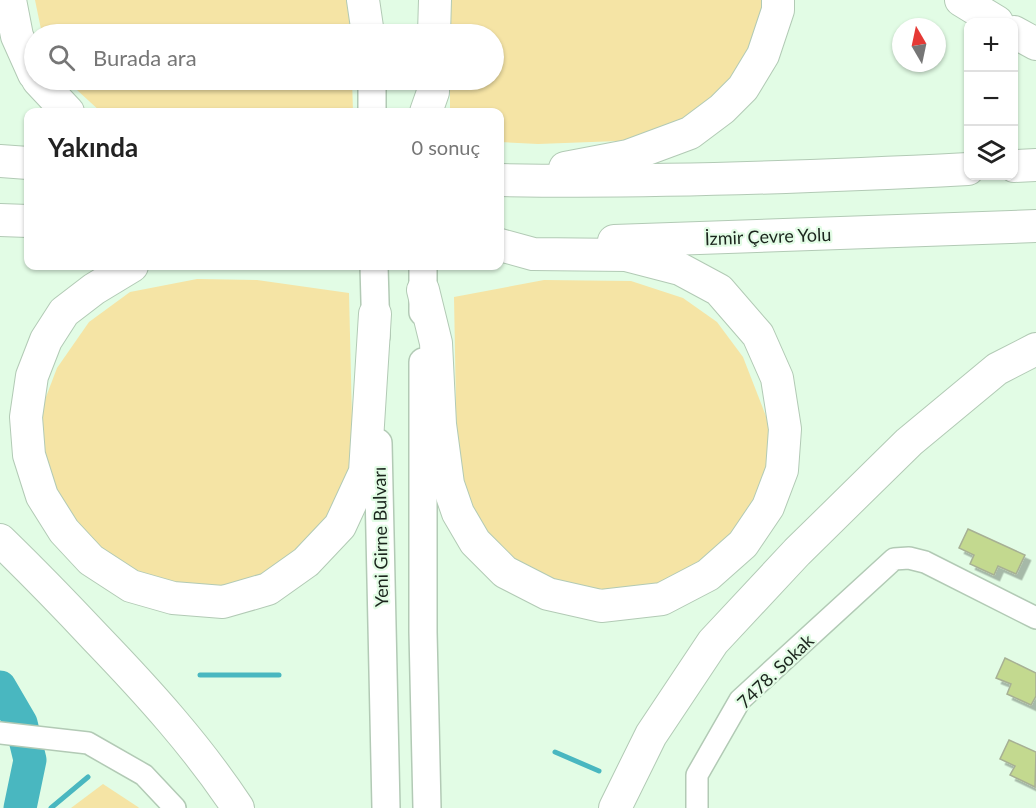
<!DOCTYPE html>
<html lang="tr">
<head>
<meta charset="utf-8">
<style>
	:root { --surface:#fff; --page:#f2f2f2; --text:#222; --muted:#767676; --line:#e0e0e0 }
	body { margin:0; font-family:Lato,sans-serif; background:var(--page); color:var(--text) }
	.controls { position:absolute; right:18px; top:18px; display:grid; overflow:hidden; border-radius:12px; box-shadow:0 2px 4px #0004 }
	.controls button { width:54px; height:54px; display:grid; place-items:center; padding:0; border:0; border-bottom:2px solid var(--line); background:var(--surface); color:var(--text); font:30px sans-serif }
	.compass { position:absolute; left:892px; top:18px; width:54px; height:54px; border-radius:50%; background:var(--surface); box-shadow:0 2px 4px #0004; rotate:351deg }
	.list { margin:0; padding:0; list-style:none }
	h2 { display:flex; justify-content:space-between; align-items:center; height:78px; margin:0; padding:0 24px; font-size:26px }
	h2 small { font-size:20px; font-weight:400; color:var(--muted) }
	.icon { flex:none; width:33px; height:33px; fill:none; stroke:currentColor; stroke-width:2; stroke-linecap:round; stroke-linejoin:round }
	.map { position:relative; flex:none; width:1036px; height:808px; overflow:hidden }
	.search { position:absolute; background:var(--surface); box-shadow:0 2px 4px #0004; left:24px; top:24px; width:480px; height:66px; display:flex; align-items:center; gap:15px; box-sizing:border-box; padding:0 21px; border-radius:33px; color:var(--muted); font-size:22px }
	.panel { position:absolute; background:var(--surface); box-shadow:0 2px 4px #0004; left:24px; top:108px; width:480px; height:162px; border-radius:12px }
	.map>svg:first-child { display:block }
	.green { fill:#f5e4a5 }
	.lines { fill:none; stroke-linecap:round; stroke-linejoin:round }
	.stream { stroke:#49b7c0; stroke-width:5 }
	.river { stroke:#49b7c0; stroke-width:33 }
	.building { fill:#c3d98f; stroke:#a7b094; stroke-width:1.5; filter:url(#shadow) }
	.minor-casing { stroke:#b2cab5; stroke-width:24 }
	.major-casing { stroke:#b2cab5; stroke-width:30 }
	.highway-casing { stroke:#b2cab5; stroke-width:34 }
	.minor { stroke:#fff; stroke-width:21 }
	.major { stroke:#fff; stroke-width:27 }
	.highway { stroke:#fff; stroke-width:32 }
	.labels { text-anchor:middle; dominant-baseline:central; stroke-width:4.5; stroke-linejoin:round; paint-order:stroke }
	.street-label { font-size:18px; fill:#1b251d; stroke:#e2fce5 }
</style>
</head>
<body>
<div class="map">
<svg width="1036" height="808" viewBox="0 0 1036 808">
	<defs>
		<filter id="shadow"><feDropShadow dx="5.5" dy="5.5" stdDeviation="0" flood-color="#0004"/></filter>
	</defs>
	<rect width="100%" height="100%" fill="#e2fce5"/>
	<g class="green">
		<polygon points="35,0 348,0 350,34 42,34"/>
		<polygon points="450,0 767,0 752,60 699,119 645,140 538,144 500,142 500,112 450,112 450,80 494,80 494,34 450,34"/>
		<polygon points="66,80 352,80 353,112 101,112"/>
		<polygon points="197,279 257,280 349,293 353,461 317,541 258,581 191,590 133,577 97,549 55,504 44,457 41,410 57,368 89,322 130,292"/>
		<polygon points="544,280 631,281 683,298 717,322 743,357 769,424 765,484 753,517 691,577 603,596 546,582 506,560 469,504 457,462 454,297"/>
		<polygon points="103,784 138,807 139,808 71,808"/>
	</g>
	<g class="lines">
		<g class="stream">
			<polyline points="200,675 279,675"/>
			<polyline points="555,752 599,771"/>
			<polyline points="51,808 88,777"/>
		</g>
		<polyline class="river" points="0,687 21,723 30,760 20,808"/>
	</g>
	<g class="building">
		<polygon points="968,529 1025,555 1016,574 998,566 994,575 970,564 974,555 959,548"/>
		<polygon points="1005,658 1036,673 1036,696 1031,705 1007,694 1011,684 996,678"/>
		<polygon points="1009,740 1036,752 1035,787 1010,775 1015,766 1000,759"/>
	</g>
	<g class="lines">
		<g class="minor-casing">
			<g id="minor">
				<polyline points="0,733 88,743 144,775 175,808"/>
				<polyline points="697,808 697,775 740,700 894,559 909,558 925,562 1036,618"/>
			</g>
		</g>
		<g class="major-casing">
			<g id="major">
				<polyline points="372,80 372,112"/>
				<polyline points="374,266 376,336"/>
				<polyline points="423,266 423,312"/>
				<polyline points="423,362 423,632 427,808"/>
				<polyline points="378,443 386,808"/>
			</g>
		</g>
		<g class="highway-casing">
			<g id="highway">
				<polyline points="10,0 17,36 34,74"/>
				<polyline points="363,0 368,34"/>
				<polyline points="961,0 997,22"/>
				<polyline points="1014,32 1036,44"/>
				<polyline points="434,34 435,0"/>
				<polyline points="38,80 68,112"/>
				<polyline points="426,112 433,92 433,80"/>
				<polyline points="0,161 28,163"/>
				<polyline points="1014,166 1036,165"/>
				<polyline points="565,168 628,156 690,133 722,109 743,88 763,55 778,10 778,0"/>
				<path d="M501,180C657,183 813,177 968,169"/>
				<polyline points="0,220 28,221"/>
				<polyline points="614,241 1036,226"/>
				<polyline points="132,266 94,289 64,312 46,340 32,376 26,417 29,455 42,496 64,531 91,560 131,586 173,598 223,602 268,589 306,562 340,526 365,472 375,314"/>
				<polyline points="423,290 436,343 440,424 448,484 458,513 475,542 505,572 548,594 601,606 662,599 708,575 743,544 768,507 782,470 785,429 777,378 758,335 719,290 680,269 626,255 533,254 500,245"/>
				<path d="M0,540C33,572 65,605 96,638C148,692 197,746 238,808"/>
				<polyline points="615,808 651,735 713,642 797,552 909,442 997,369 1036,349"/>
			</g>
		</g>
		<use href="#minor" class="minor"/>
		<use href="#major" class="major"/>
		<use href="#highway" class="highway"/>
	</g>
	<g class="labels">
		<g class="street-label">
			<text transform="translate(768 236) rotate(-2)">İzmir Çevre Yolu</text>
			<text transform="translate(380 537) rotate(-91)">Yeni Girne Bulvarı</text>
			<text transform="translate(775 671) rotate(-44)">7478. Sokak</text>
		</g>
	</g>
</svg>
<div class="controls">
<button>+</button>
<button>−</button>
<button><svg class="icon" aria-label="layers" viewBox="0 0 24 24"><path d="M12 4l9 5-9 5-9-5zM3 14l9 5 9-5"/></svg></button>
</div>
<svg class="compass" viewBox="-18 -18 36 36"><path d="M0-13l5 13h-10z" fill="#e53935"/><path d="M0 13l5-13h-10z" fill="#767676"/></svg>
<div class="search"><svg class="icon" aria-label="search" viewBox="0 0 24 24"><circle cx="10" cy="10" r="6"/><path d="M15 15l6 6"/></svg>Burada ara</div>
<section class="panel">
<h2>Yakında<small>0 sonuç</small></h2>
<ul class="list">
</ul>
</section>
</div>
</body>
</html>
